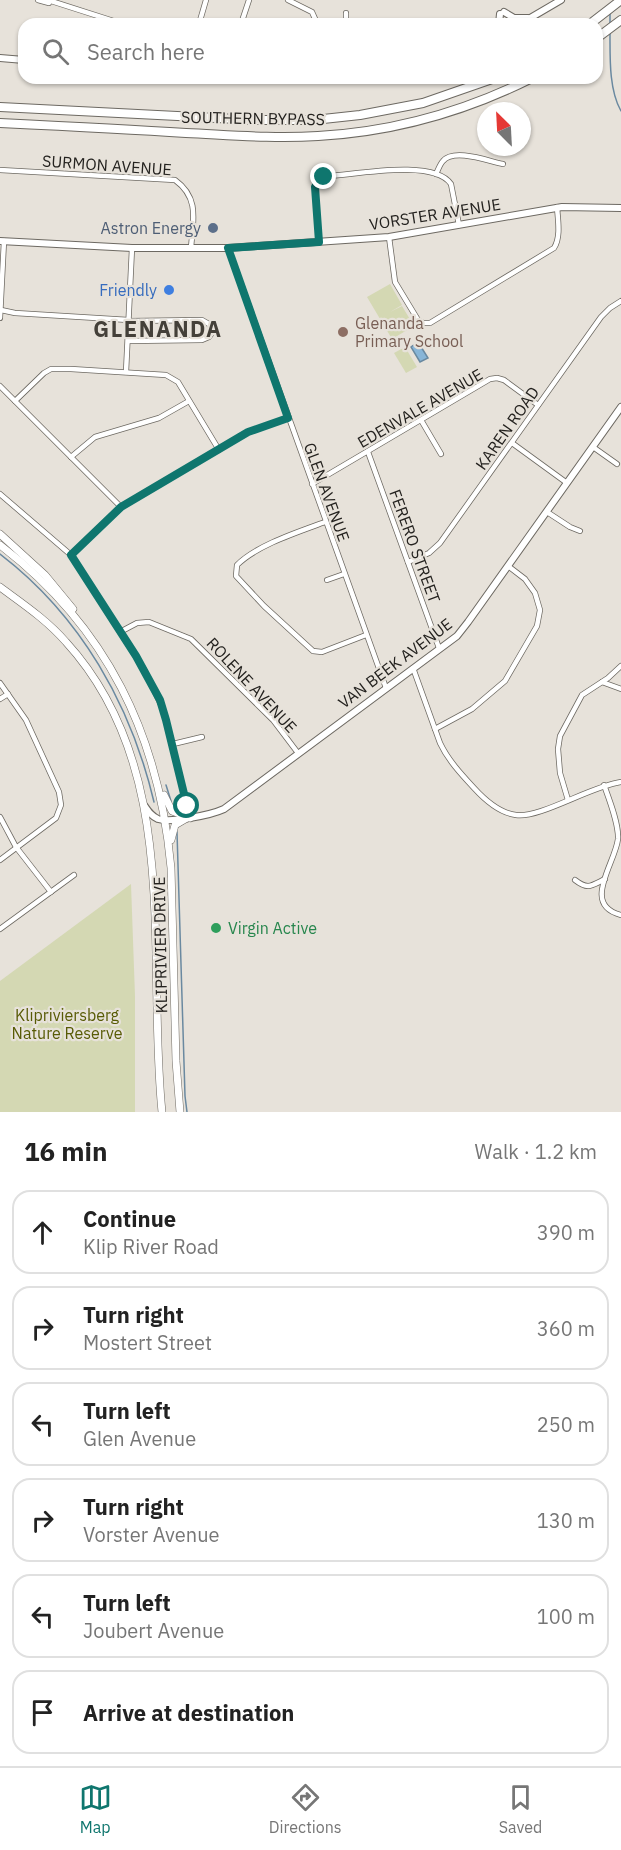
<!DOCTYPE html>
<html lang="en">
<head>
<meta charset="utf-8">
<style>
	:root { --surface:#fff; --page:#f2f2f2; --text:#222; --muted:#767676; --line:#e0e0e0; --accent:#0f766e }
	body { margin:0; font-family:"IBM Plex Sans",sans-serif; background:var(--page); color:var(--text) }
	.compass { position:absolute; left:477px; top:102px; width:54px; height:54px; border-radius:50%; background:var(--surface); box-shadow:0 2px 4px #0004; rotate:336deg }
	.stop { position:absolute; width:18px; height:18px; margin:-14px; border:4px solid #0f766e; border-radius:50%; background:#fff }
	.stop.end { background:#0f766e; border-color:#fff; box-shadow:0 2px 6px #0008 }
	.list { margin:0; padding:0; list-style:none }
	h2 { display:flex; justify-content:space-between; align-items:center; height:78px; margin:0; padding:0 24px; font-size:26px }
	h2 small { font-size:20px; font-weight:400; color:var(--muted) }
	.list li { display:grid; grid-template-columns:39px 1fr auto; gap:18px; align-items:center; box-sizing:border-box; height:84px; margin:0 12px 12px; padding:0 12px; border:2px solid var(--line); border-radius:18px }
	.list b { display:block; font-size:22px; white-space:nowrap }
	.list p { margin:0; font-size:20px; white-space:nowrap; color:var(--muted) }
	.list em { font-size:20px; font-style:normal; color:var(--muted) }
	.icon { flex:none; width:33px; height:33px; fill:none; stroke:currentColor; stroke-width:2; stroke-linecap:round; stroke-linejoin:round }
	.map { position:relative; flex:none; width:621px; height:1112px; overflow:hidden }
	.search { position:absolute; background:var(--surface); box-shadow:0 2px 4px #0004; left:18px; right:18px; top:18px; height:66px; display:flex; align-items:center; gap:15px; box-sizing:border-box; padding:0 21px; border-radius:18px; color:var(--muted); font-size:22px }
	.sheet { height:654px; background:var(--surface) }
	nav { display:flex; justify-content:space-around; align-items:center; box-sizing:border-box; height:84px; border-top:2px solid var(--line); background:var(--surface); font-size:16px; color:var(--muted) }
	nav a { display:grid; justify-items:center; gap:3px }
	nav .on { color:var(--accent) }
	.map>svg:first-child { display:block }
	.green { fill:#d4d8b3 }
	.water { fill:#88b5d7; stroke:#6a89a0; stroke-width:1.5 }
	.lines { fill:none; stroke-linecap:round; stroke-linejoin:round }
	.stream { stroke:#6a89a0; stroke-width:1.5 }
	.street-casing { stroke:#6d6962; stroke-width:6 }
	.secondary-casing { stroke:#6d6962; stroke-width:8 }
	.primary-casing { stroke:#6d6962; stroke-width:8 }
	.highway-casing { stroke:#6d6962; stroke-width:10 }
	.street { stroke:#fff; stroke-width:4.5 }
	.secondary { stroke:#fff; stroke-width:6 }
	.primary { stroke:#fff; stroke-width:7 }
	.highway { stroke:#fff; stroke-width:8 }
	.route { stroke:#0f766e; stroke-width:8 }
	.service-dot { fill:#5c6f8a; stroke:#e7e2da; stroke-width:2 }
	.shop-dot { fill:#3f7fe0; stroke:#e7e2da; stroke-width:2 }
	.education-dot { fill:#8d6e63; stroke:#e7e2da; stroke-width:2 }
	.leisure-dot { fill:#2e9e5b; stroke:#e7e2da; stroke-width:2 }
	.labels { text-anchor:middle; dominant-baseline:central; stroke-width:4.5; stroke-linejoin:round; paint-order:stroke }
	.street-label { font-size:16px; fill:#24221f; stroke:#e7e2da }
	.service-label { font-size:16px; fill:#4e5e75; stroke:#e7e2da; text-anchor:end }
	.shop-label { font-size:16px; fill:#366cbe; stroke:#e7e2da; text-anchor:end }
	.education-label { font-size:16px; fill:#785e54; stroke:#e7e2da; text-anchor:start }
	.leisure-label { font-size:16px; fill:#27864d; stroke:#e7e2da; text-anchor:start }
	.park-label { font-size:16px; fill:#585b05; stroke:#e7e2da }
	.district-label { font-size:22px; font-weight:bold; letter-spacing:1.5px; fill:#444039; stroke:#e7e2da }
</style>
</head>
<body>
<div class="map">
<svg width="621" height="1112" viewBox="0 0 621 1112">
	<rect width="100%" height="100%" fill="#e7e2da"/>
	<g class="green">
		<polygon points="390,284 402,305 390,312 402,306 414,326 392,339 367,297"/>
		<polygon points="405,347 417,367 406,373 394,353"/>
		<polygon points="131,884 135,996 135,1112 0,1112 0,981"/>
	</g>
	<polygon class="water" points="418,342 428,358 420,362 411,347"/>
	<g class="lines">
		<g class="stream">
			<polyline points="610,13 610,23"/>
			<path d="M610,34C610,58 609,90 621,111"/>
			<path d="M0,554C81,616 131,705 154,802"/>
			<polyline points="166,785 171,801"/>
			<polyline points="177,832 185,1096 187,1112"/>
		</g>
		<g class="street-casing">
			<g id="street">
				<polyline points="38,0 49,3"/>
				<polyline points="48,0 123,24"/>
				<polyline points="288,0 312,12 316,21 320,24"/>
				<polyline points="199,24 206,0"/>
				<polyline points="241,24 249,0"/>
				<polyline points="346,24 346,13"/>
				<path d="M0,170L175,180C200,198 193,221 191,248"/>
				<path d="M436,174C438,170 440,164 443,161C454,148 488,161 503,164"/>
				<path d="M389,237L395,282L418,320L423,323H430L554,248C561,237 558,221 557,207"/>
				<path d="M319,242L315,187L321,179L330,176C358,174 434,159 451,184L459,225"/>
				<polyline points="228,248 386,688"/>
				<polyline points="1,310 15,313 129,320"/>
				<polyline points="0,318 4,241"/>
				<polyline points="128,341 202,340 209,337 212,333 209,324 202,320 129,321"/>
				<polyline points="126,372 132,248"/>
				<polyline points="0,386 121,507"/>
				<polyline points="15,401 44,373 51,369 71,369 166,375 178,382 219,450"/>
				<polyline points="421,420 441,454"/>
				<polyline points="512,443 567,483"/>
				<polyline points="593,447 617,464"/>
				<polyline points="368,452 439,648"/>
				<polyline points="71,457 95,437 159,418 189,401"/>
				<polyline points="312,484 490,379 497,378 504,380 538,405"/>
				<polyline points="0,494 71,555 145,671 163,709 187,806"/>
				<polyline points="547,512 570,527 580,531"/>
				<path d="M325,522C298,532 257,545 237,565L236,576L264,606L313,651L322,652L366,635"/>
				<polyline points="71,555 121,507 244,434 288,418"/>
				<polyline points="408,562 429,553 440,543 601,317 610,308 621,301"/>
				<polyline points="327,580 344,574"/>
				<polyline points="120,632 137,623 149,622 191,639 273,720 298,753"/>
				<path d="M413,668L440,743C448,760 461,774 474,788C484,799 500,813 516,815C539,819 591,786 621,782"/>
				<polyline points="602,682 621,689"/>
				<polyline points="0,683 26,720 59,792 61,805 56,818 0,860"/>
				<polyline points="0,699 8,694"/>
				<polyline points="435,729 472,709 505,681 537,626 540,610 535,593 525,579 508,566"/>
				<polyline points="173,744 202,737"/>
				<path d="M604,785C609,799 619,824 618,839C615,864 581,905 621,915"/>
				<polyline points="568,800 560,773 558,749 560,736 582,695 608,678 621,666"/>
				<polyline points="0,817 16,847 51,892"/>
				<path d="M575,880C588,890 591,886 605,879"/>
				<polyline points="0,929 74,875"/>
			</g>
		</g>
		<g class="secondary-casing">
			<g id="secondary">
				<polyline points="504,12 514,18 528,18"/>
				<polyline points="499,24 500,14"/>
				<polyline points="520,24 561,0"/>
				<polyline points="0,58 24,60"/>
				<polyline points="0,241 132,248 228,248 389,237 562,207 621,208"/>
				<path d="M144,805C148,811 151,816 158,819C171,823 211,815 224,809L457,636L468,622L621,407"/>
			</g>
		</g>
		<g class="primary-casing">
			<g id="primary">
				<polyline points="0,534 45,575 73,609"/>
				<path d="M0,545C107,627 159,735 171,868L176,1061L180,1112"/>
				<path d="M0,587C23,604 47,620 66,642C183,770 146,954 162,1112"/>
				<polyline points="164,795 172,811 190,818"/>
				<polyline points="171,840 175,825 187,818"/>
			</g>
		</g>
		<g class="highway-casing">
			<g id="highway">
				<polyline points="590,24 621,0"/>
				<polyline points="597,38 621,20"/>
				<polyline points="0,107 257,120 314,120 360,115 423,103 495,78"/>
				<path d="M0,123C62,126 124,129 186,133C230,135 274,139 318,136C392,132 466,111 532,78"/>
			</g>
		</g>
		<use href="#street" class="street"/>
		<use href="#secondary" class="secondary"/>
		<use href="#primary" class="primary"/>
		<use href="#highway" class="highway"/>
	</g>
	<g class="lines">
		<polyline class="route" points="187,806 166,720 160,700 136,656 71,555 121,507 248,432 288,418 228,248 319,242 315,187 318,181 324,177"/>
	</g>
	<circle class="service-dot" cx="213" cy="228" r="6"/>
	<circle class="shop-dot" cx="169" cy="290" r="6"/>
	<circle class="education-dot" cx="343" cy="332" r="6"/>
	<circle class="leisure-dot" cx="216" cy="928" r="6"/>
	<g class="labels">
		<g class="street-label">
			<text transform="translate(253 118) rotate(1)">SOUTHERN BYPASS</text>
			<text transform="translate(107 165) rotate(4)">SURMON AVENUE</text>
			<text transform="translate(435 214) rotate(-9)">VORSTER AVENUE</text>
			<text transform="translate(420 408) rotate(-30)">EDENVALE AVENUE</text>
			<text transform="translate(507 428) rotate(-55)">KAREN ROAD</text>
			<text transform="translate(327 492) rotate(70)">GLEN AVENUE</text>
			<text transform="translate(415 546) rotate(70)">FERERO STREET</text>
			<text transform="translate(395 663) rotate(-37)">VAN BEEK AVENUE</text>
			<text transform="translate(252 685) rotate(47)">ROLENE AVENUE</text>
			<text transform="translate(160 945) rotate(-91)">KLIPRIVIER DRIVE</text>
		</g>
		<g class="service-label">
			<text x="201" y="228">Astron Energy</text>
		</g>
		<g class="shop-label">
			<text x="157" y="290">Friendly</text>
		</g>
		<g class="education-label">
			<text x="355" y="323">Glenanda<tspan x="355" dy="18">Primary School</tspan></text>
		</g>
		<g class="leisure-label">
			<text x="228" y="928">Virgin Active</text>
		</g>
		<g class="park-label">
			<text x="67" y="1015">Klipriviersberg<tspan x="67" dy="18">Nature Reserve</tspan></text>
		</g>
		<g class="district-label">
			<text x="158" y="328">GLENANDA</text>
		</g>
	</g>
</svg>
<svg class="compass" viewBox="-18 -18 36 36"><path d="M0-13l5 13h-10z" fill="#e53935"/><path d="M0 13l5-13h-10z" fill="#767676"/></svg>
<div class="stop" style="left:187px;top:806px"></div>
<div class="stop end" style="left:324px;top:177px"></div>
<div class="search"><svg class="icon" aria-label="search" viewBox="0 0 24 24"><circle cx="10" cy="10" r="6"/><path d="M15 15l6 6"/></svg>Search here</div>
</div>
<section class="sheet">
<h2>16 min<small>Walk · 1.2 km</small></h2>
<ul class="list">
<li><svg class="icon" aria-label="ahead" viewBox="0 0 24 24"><path d="M12 20V5M6 11l6-6 6 6"/></svg><div><b>Continue</b><p>Klip River Road</p></div><em>390 m</em></li>
<li><svg class="icon" aria-label="right" viewBox="0 0 24 24"><path d="M7 20v-9h11M14 6l5 5-5 5"/></svg><div><b>Turn right</b><p>Mostert Street</p></div><em>360 m</em></li>
<li><svg class="icon" aria-label="left" viewBox="0 0 24 24"><path d="M17 20v-9H6M10 6l-5 5 5 5"/></svg><div><b>Turn left</b><p>Glen Avenue</p></div><em>250 m</em></li>
<li><svg class="icon" aria-label="right" viewBox="0 0 24 24"><path d="M7 20v-9h11M14 6l5 5-5 5"/></svg><div><b>Turn right</b><p>Vorster Avenue</p></div><em>130 m</em></li>
<li><svg class="icon" aria-label="left" viewBox="0 0 24 24"><path d="M17 20v-9H6M10 6l-5 5 5 5"/></svg><div><b>Turn left</b><p>Joubert Avenue</p></div><em>100 m</em></li>
<li><svg class="icon" aria-label="arrive" viewBox="0 0 24 24"><path d="M6 21V4h12l-3 4 3 4H6"/></svg><div><b>Arrive at destination</b></div></li>
</ul>
</section>
<nav>
<a class="on"><svg class="icon" aria-label="map" viewBox="0 0 24 24"><path d="M3 6l6-2 6 2 6-2v14l-6 2-6-2-6 2zM9 4v14M15 6v14"/></svg>Map</a>
<a><svg class="icon" aria-label="directions" viewBox="0 0 24 24"><path d="M12 3l9 9-9 9-9-9zM9 14v-3h6M13 9l2 2-2 2"/></svg>Directions</a>
<a><svg class="icon" aria-label="saved" viewBox="0 0 24 24"><path d="M7 4h10v16l-5-4-5 4z"/></svg>Saved</a>
</nav>
</body>
</html>
